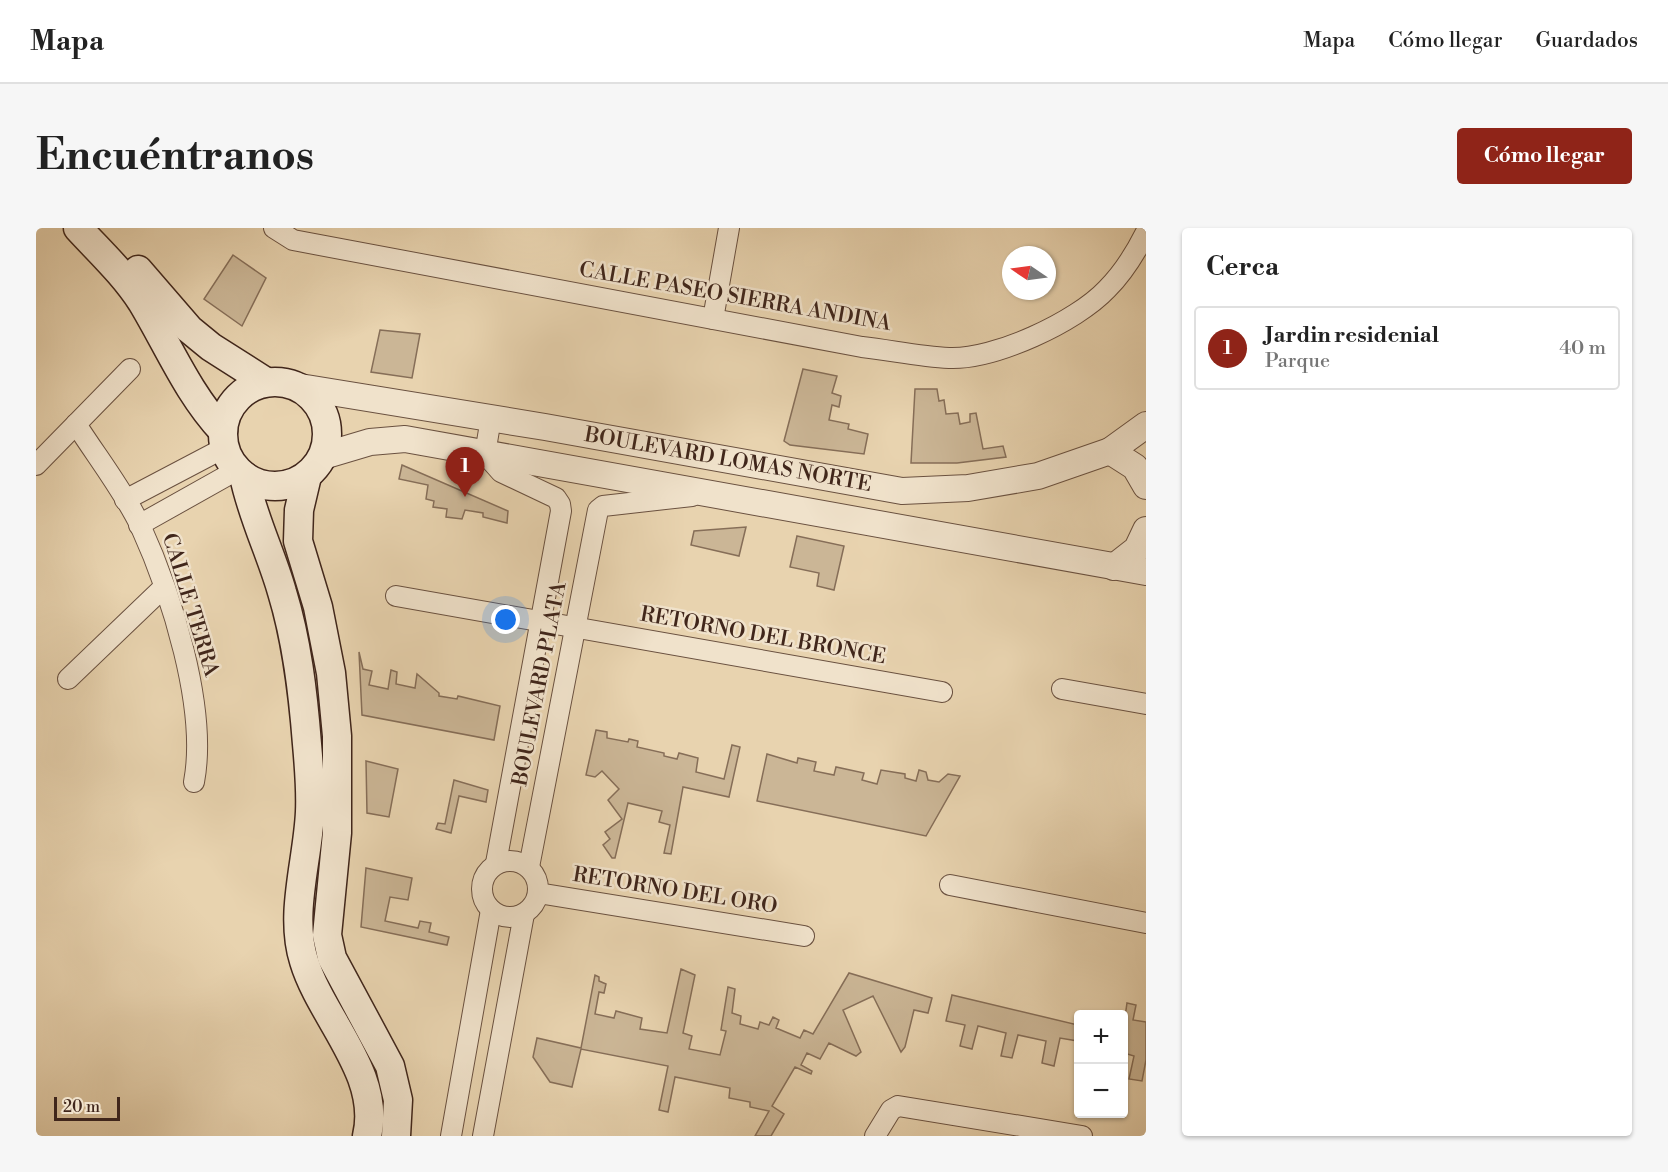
<!DOCTYPE html>
<html lang="es">
<head>
<meta charset="utf-8">
<style>
	:root { --surface:#fff; --page:#f6f6f6; --text:#222; --muted:#767676; --line:#e0e0e0; --accent:#8f2418 }
	body { margin:0; font-family:"Libre Bodoni",serif; background:var(--page); color:var(--text) }
	.controls { position:absolute; right:18px; bottom:18px; display:grid; overflow:hidden; border-radius:6px; box-shadow:0 2px 4px #0004 }
	.controls button { width:54px; height:54px; display:grid; place-items:center; padding:0; border:0; border-bottom:2px solid var(--line); background:var(--surface); color:var(--text); font:30px sans-serif }
	.compass { position:absolute; left:966px; top:18px; width:54px; height:54px; border-radius:50%; background:var(--surface); box-shadow:0 2px 4px #0004; rotate:283deg }
	.scale { position:absolute; left:18px; bottom:15px; width:66px; box-sizing:border-box; padding-left:6px; border:3px solid #40261b; border-top:0; font-size:16px; line-height:21px; white-space:nowrap; color:#40261b; -webkit-text-stroke:4px #f0e2cb; paint-order:stroke }
	.you { position:absolute; left:470px; top:392px; width:21px; height:21px; margin:-15px; border:4px solid #fff; border-radius:50%; background:#1a73e8; box-shadow:0 0 0 9px #1a73e833 }
	.badge { display:grid; place-items:center; width:39px; height:39px; border-radius:50%; background:var(--accent); color:#fff; font-size:20px; font-weight:700 }
	.pin { position:absolute; translate:-50% -50px; filter:drop-shadow(0 2px 3px #0008) }
	.pin::after { content:''; position:absolute; top:32px; width:21px; height:18px; background:inherit; clip-path:polygon(0 0,100% 0,50% 100%) }
	.list { margin:0; padding:0; list-style:none }
	h2 { display:flex; justify-content:space-between; align-items:center; height:78px; margin:0; padding:0 24px; font-size:26px }
	h2 small { font-size:20px; font-weight:400; color:var(--muted) }
	.list li { display:grid; grid-template-columns:39px 1fr auto; gap:18px; align-items:center; box-sizing:border-box; height:84px; margin:0 12px 12px; padding:0 12px; border:2px solid var(--line); border-radius:6px }
	.list b { display:block; font-size:22px; white-space:nowrap }
	.list p { margin:0; font-size:20px; white-space:nowrap; color:var(--muted) }
	.list em { font-size:20px; font-style:normal; color:var(--muted) }
	.map { position:relative; flex:none; width:1110px; height:908px; overflow:hidden; border-radius:6px }
	header { display:flex; align-items:center; gap:36px; box-sizing:border-box; height:84px; padding:0 30px; background:var(--surface); border-bottom:2px solid var(--line) }
	header strong { font-size:28px }
	nav { display:flex; gap:33px; margin-inline-start:auto; font-size:21px }
	.intro { display:flex; align-items:center; justify-content:space-between; box-sizing:border-box; height:144px; padding:0 36px }
	h1 { margin:0; font-size:42px }
	.button { padding:15px 27px; border-radius:6px; background:var(--accent); color:#fff; font-size:21px; font-weight:700 }
	main { display:flex; gap:36px; padding:0 36px }
	aside { flex:1; background:var(--surface); border-radius:6px; box-shadow:0 2px 4px #0004 }
	.map>svg:first-child { display:block }
	.green { fill:#cbb696; stroke:#866e58; stroke-width:1.5 }
	.lines { fill:none; stroke-linecap:round; stroke-linejoin:round }
	.minor-casing { stroke:#6a5140; stroke-width:22 }
	.tertiary-casing { stroke:#6a5140; stroke-width:28 }
	.secondary-casing { stroke:#40261b; stroke-width:31 }
	.minor { stroke:#f0e2cb; stroke-width:20 }
	.tertiary { stroke:#f0e2cb; stroke-width:26 }
	.secondary { stroke:#f0e2cb; stroke-width:28 }
	.labels { text-anchor:middle; dominant-baseline:central; stroke-width:5; stroke-linejoin:round; paint-order:stroke }
	.street-label { font-size:21px; fill:#40261b; stroke:#f0e2cb }
</style>
</head>
<body>
<header>
<strong>Mapa</strong>
<nav><a>Mapa</a><a>Cómo llegar</a><a>Guardados</a></nav>
</header>
<div class="intro"><h1>Encuéntranos</h1><a class="button">Cómo llegar</a></div>
<main>
<div class="map">
<svg width="1110" height="908" viewBox="0 0 1110 908">
	<rect width="100%" height="100%" fill="#e8d3af"/>
	<filter id="stains"><feTurbulence type="fractalNoise" baseFrequency=".00333" numOctaves="4"/><feColorMatrix values="0 0 0 0 .2 0 0 0 0 .09 0 0 0 0 .02 0 0 0 .5 -.17"/></filter>
	<radialGradient id="worn" r=".72"><stop offset=".6" stop-color="#630" stop-opacity="0"/><stop offset="1" stop-color="#630" stop-opacity=".3"/></radialGradient>
	<g class="green">
		<polygon points="197,27 230,50 206,98 168,71"/>
		<polygon points="344,102 384,106 376,150 335,144"/>
		<polygon points="767,141 801,148 796,165 805,168 803,179 796,177 793,192 813,196 812,201 832,206 828,226 754,217 748,213"/>
		<polygon points="879,161 901,161 903,173 908,172 910,186 922,185 924,196 934,194 934,186 940,185 947,221 967,218 970,229 921,235 875,235"/>
		<polygon points="366,237 472,283 471,295 447,289 447,285 429,282 426,291 410,289 411,281 397,279 398,273 390,271 392,257 363,251"/>
		<polygon points="710,299 703,328 655,317 658,303"/>
		<polygon points="761,308 808,318 798,362 781,358 783,345 754,339"/>
		<polygon points="323,424 327,441 336,443 333,457 352,461 355,442 361,444 360,456 379,460 381,446 403,465 403,468 421,471 422,468 464,478 458,512 326,487"/>
		<polygon points="560,502 571,504 571,510 592,514 593,511 602,513 601,519 628,525 628,528 641,531 643,525 662,530 660,544 688,551 696,517 704,519 693,569 647,559 635,626 628,625 634,597 623,594 626,583 592,575 579,630 576,630 567,617 574,611 569,604 586,591 572,572 583,561 566,543 559,549 550,547"/>
		<polygon points="731,526 761,535 762,530 780,534 778,543 798,547 800,539 828,545 826,552 841,556 845,542 869,546 869,550 880,553 883,542 890,544 892,552 903,554 912,546 924,548 890,608 721,573"/>
		<polygon points="330,533 362,541 353,589 331,585"/>
		<polygon points="418,552 452,562 450,574 423,568 415,605 400,601 402,595 409,596"/>
		<polygon points="330,640 376,650 372,672 354,669 349,693 382,700 384,693 395,695 393,704 413,709 411,717 325,699"/>
		<polygon points="645,741 659,747 647,805 656,808 653,821 684,827 690,803 685,802 692,759 699,761 696,785 705,788 704,796 722,801 724,794 733,797 737,789 743,792 740,800 764,810 768,802 777,806 813,745 896,770 892,785 878,782 869,819 865,824 837,768 807,782 825,824 820,828 793,815 784,831 771,825 765,837 776,843 775,846 759,839 736,878 748,886 735,908 719,908 733,883 714,879 714,874 693,870 694,860 639,849 632,884 623,882 632,838 545,821 536,859 514,854 497,829 501,810 545,820 559,747 563,749 563,753 570,756 568,765 563,764 559,786 578,790 580,783 606,790 604,801 631,805"/>
		<polygon points="916,767 1042,797 1042,813 1024,810 1018,838 1006,835 1010,813 982,807 976,830 965,828 970,805 942,798 936,821 924,818 929,797 910,793"/>
		<polygon points="1091,775 1100,777 1097,792 1110,794 1110,832 1106,853 1093,851 1098,828 1088,825 1088,796"/>
	</g>
	<g class="lines">
		<g class="minor-casing">
			<g id="minor">
				<path d="M238,0L257,12L826,119C854,122 884,129 913,130C958,132 1040,94 1071,61C1087,45 1100,24 1110,4"/>
				<polyline points="677,91 693,0"/>
				<polyline points="455,190 449,226 465,244 520,270 524,276 525,283 460,635"/>
				<path d="M40,196C61,229 87,262 104,297C135,365 172,480 158,554"/>
				<polyline points="0,237 94,141"/>
				<polyline points="89,272 188,220"/>
				<polyline points="103,297 201,242"/>
				<polyline points="360,368 906,464"/>
				<polyline points="32,451 128,359"/>
				<polyline points="1026,461 1110,476"/>
				<circle cx="474" cy="661" r="28"/>
				<polyline points="493,639 562,282 567,278 656,268"/>
				<polyline points="914,657 1110,695"/>
				<polyline points="502,665 768,708"/>
				<polyline points="415,908 455,682"/>
				<polyline points="447,908 488,686"/>
				<polyline points="839,908 855,882 862,878 1046,908"/>
			</g>
		</g>
		<g class="tertiary-casing">
			<g id="tertiary">
				<polyline points="264,159 509,199 866,263 932,260 1002,248 1074,223 1110,197"/>
				<polyline points="1074,223 1099,239 1110,258"/>
				<polyline points="287,228 334,214 369,211 1110,344"/>
				<polyline points="1078,339 1101,321 1110,302"/>
			</g>
		</g>
		<g class="secondary-casing">
			<g id="secondary">
				<path d="M42,0C64,24 88,46 106,74C132,117 152,166 187,203"/>
				<polyline points="102,42 153,101 175,119 230,154"/>
				<circle cx="239" cy="206" r="52"/>
				<path d="M208,248C216,288 235,325 246,364C261,413 267,465 271,516C273,538 275,562 274,584C272,632 253,686 268,733C285,790 346,846 331,908"/>
				<polyline points="271,248 263,282 262,313 282,379 295,445 301,508 301,605 291,707 296,730 354,838 362,872 360,908"/>
			</g>
		</g>
		<use href="#minor" class="minor"/>
		<use href="#tertiary" class="tertiary"/>
		<use href="#secondary" class="secondary"/>
	</g>
	<g class="labels">
		<g class="street-label">
			<text transform="translate(699 69) rotate(10)">CALLE PASEO SIERRA ANDINA</text>
			<text transform="translate(692 232) rotate(10)">BOULEVARD LOMAS NORTE</text>
			<text transform="translate(154 377) rotate(73)">CALLE TERRA</text>
			<text transform="translate(727 408) rotate(10)">RETORNO DEL BRONCE</text>
			<text transform="translate(504 456) rotate(-79)">BOULEVARD PLATA</text>
			<text transform="translate(639 663) rotate(9)">RETORNO DEL ORO</text>
		</g>
	</g>
	<rect width="100%" height="100%" filter="url(#stains)"/>
	<rect width="100%" height="100%" fill="url(#worn)"/>
</svg>
<div class="controls">
<button>+</button>
<button>−</button>
</div>
<svg class="compass" viewBox="-18 -18 36 36"><path d="M0-13l5 13h-10z" fill="#e53935"/><path d="M0 13l5-13h-10z" fill="#767676"/></svg>
<div class="scale">20 m</div>
<div class="you"></div>
<div class="pin badge" style="left:429px;top:269px">1</div>
</div>
<aside>
<h2>Cerca<small></small></h2>
<ul class="list">
<li><span class="badge">1</span><div><b>Jardin residenial</b><p>Parque</p></div><em>40 m</em></li>
</ul>
</aside>
</main>
</body>
</html>
